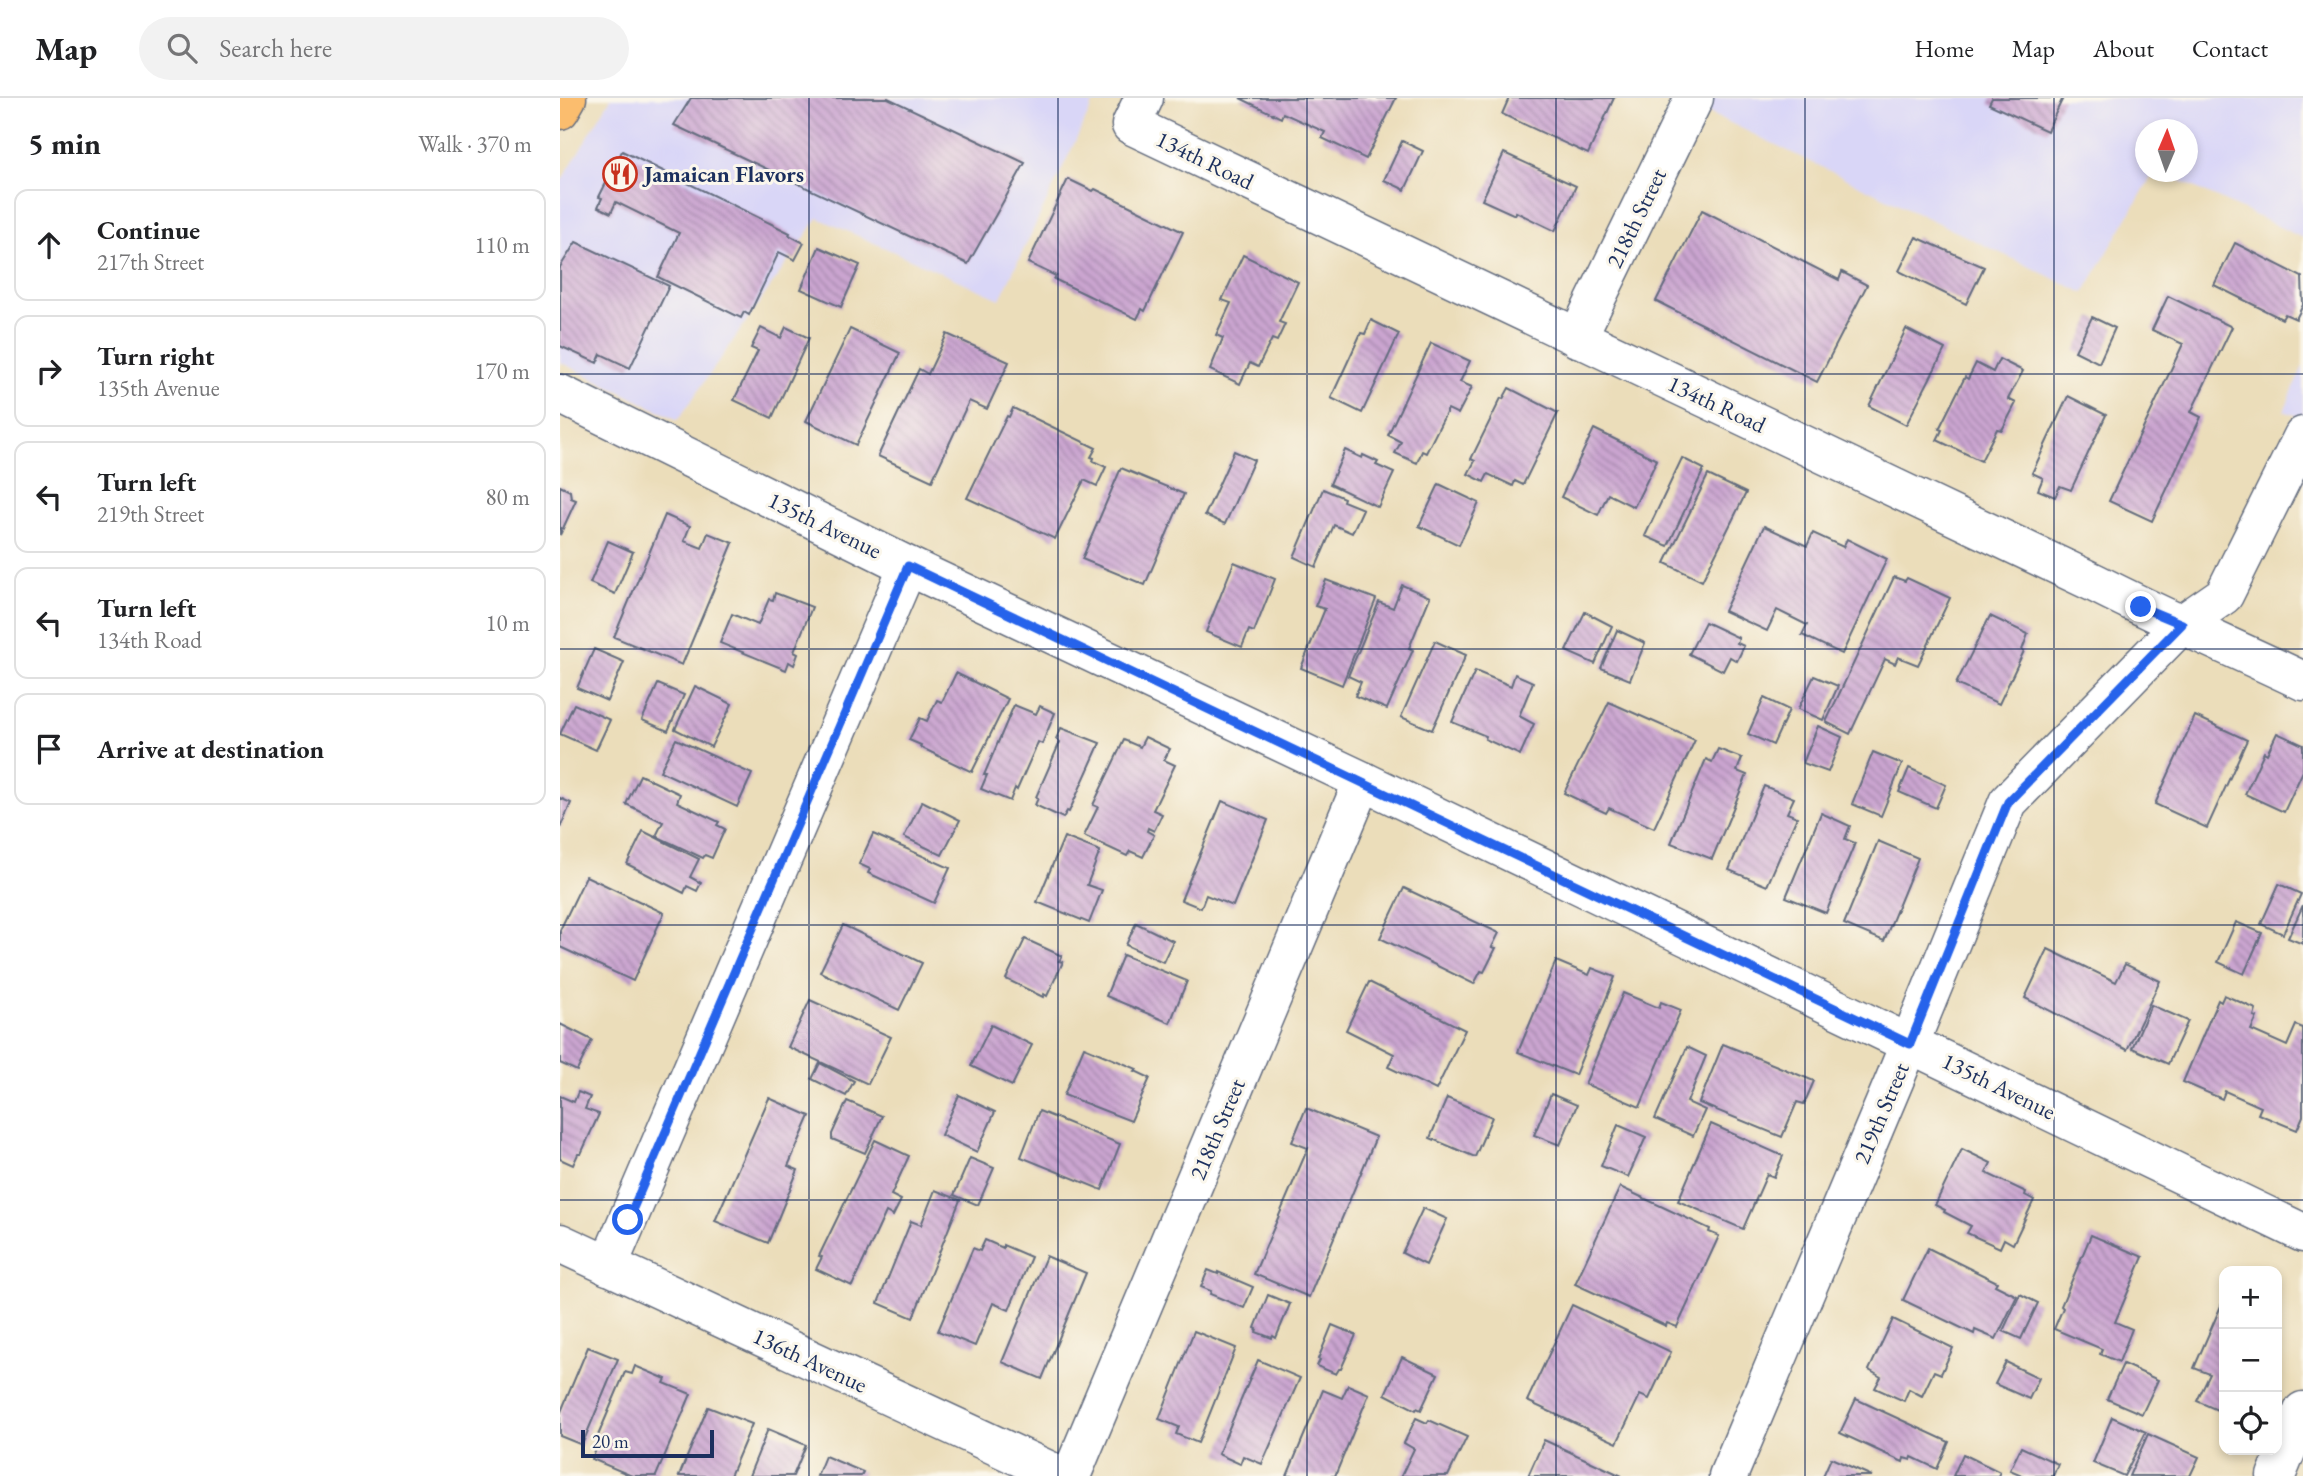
<!DOCTYPE html>
<html lang="en">
<head>
<meta charset="utf-8">
<style>
	:root { --surface:#fff; --page:#f2f2f2; --text:#202124; --muted:#757577; --line:#e0e0e0 }
	body { margin:0; font-family:"EB Garamond",serif; background:var(--page); color:var(--text) }
	.controls { position:absolute; right:21px; bottom:21px; display:grid; overflow:hidden; border-radius:14px; box-shadow:0 4px 10px #0003 }
	.controls button { width:63px; height:63px; display:grid; place-items:center; padding:0; border:0; border-bottom:2px solid var(--line); background:var(--surface); color:var(--text); font:35px sans-serif }
	.compass { position:absolute; left:1575px; top:21px; width:63px; height:63px; border-radius:50%; background:var(--surface); box-shadow:0 4px 10px #0003; rotate:2deg }
	.scale { position:absolute; left:21px; bottom:18px; width:133px; box-sizing:border-box; padding-left:7px; border:4px solid #1b2f5e; border-top:0; font-size:19px; line-height:24px; white-space:nowrap; color:#1b2f5e; -webkit-text-stroke:5px #fbf7ec; paint-order:stroke }
	.stop { position:absolute; width:21px; height:21px; margin:-16px; border:5px solid #2563eb; border-radius:50%; background:#fff }
	.stop.end { background:#2563eb; border-color:#fff; box-shadow:0 2px 7px #0008 }
	.list { margin:0; padding:0; list-style:none }
	h2 { display:flex; justify-content:space-between; align-items:center; height:91px; margin:0; padding:0 28px; font-size:30px }
	h2 small { font-size:23px; font-weight:400; color:var(--muted) }
	.list li { display:grid; grid-template-columns:46px 1fr auto; gap:21px; align-items:center; box-sizing:border-box; height:112px; margin:0 14px 14px; padding:0 14px; border:2px solid var(--line); border-radius:14px }
	.list b { display:block; font-size:26px; white-space:nowrap }
	.list p { margin:0; font-size:23px; white-space:nowrap; color:var(--muted) }
	.list em { font-size:23px; font-style:normal; color:var(--muted) }
	.icon { flex:none; width:38px; height:38px; fill:none; stroke:currentColor; stroke-width:2; stroke-linecap:round; stroke-linejoin:round }
	.map { position:relative; flex:none; width:1743px; height:1378px; overflow:hidden }
	header { display:flex; align-items:center; gap:42px; box-sizing:border-box; height:98px; padding:0 35px; background:var(--surface); border-bottom:2px solid var(--line) }
	header strong { font-size:33px }
	nav { display:flex; gap:38px; margin-inline-start:auto; font-size:24px }
	.search { width:490px; height:63px; background:var(--page); display:flex; align-items:center; gap:18px; box-sizing:border-box; padding:0 24px; border-radius:38px; color:var(--muted); font-size:26px }
	main { display:flex }
	aside { flex:1; background:var(--surface) }
	.map>svg:first-child { display:block }
	.built { fill:#d9d6f7 }
	.building { fill:url(#building-back-hatch) }
	.lines { fill:none; stroke-linecap:round; stroke-linejoin:round }
	.minor-casing { stroke:#646c7e; stroke-width:41 }
	.major-casing { stroke:#646c7e; stroke-width:41 }
	.minor { stroke:#fff; stroke-width:38 }
	.major { stroke:#fbbd6e; stroke-width:38 }
	.route { stroke:#2563eb; stroke-width:9 }
	.grid { fill:none; stroke:#1b2f5e; stroke-width:2; stroke-opacity:0.55 }
	.labels { text-anchor:middle; dominant-baseline:central; stroke-width:6; stroke-linejoin:round; paint-order:stroke }
	.street-label { font-size:23px; fill:#1b2f5e; stroke:#fbf7ec }
	.poi-label { font-size:23px; font-weight:bold; fill:#1b2f5e; stroke:#fbf7ec; text-anchor:start }
</style>
</head>
<body>
<header>
<strong>Map</strong>
<div class="search"><svg class="icon" aria-label="search" viewBox="0 0 24 24"><circle cx="10" cy="10" r="6"/><path d="M15 15l6 6"/></svg>Search here</div>
<nav><a>Home</a><a>Map</a><a>About</a><a>Contact</a></nav>
</header>
<main>
<aside>
<h2>5 min<small>Walk · 370 m</small></h2>
<ul class="list">
<li><svg class="icon" aria-label="ahead" viewBox="0 0 24 24"><path d="M12 20V5M6 11l6-6 6 6"/></svg><div><b>Continue</b><p>217th Street</p></div><em>110 m</em></li>
<li><svg class="icon" aria-label="right" viewBox="0 0 24 24"><path d="M7 20v-9h11M14 6l5 5-5 5"/></svg><div><b>Turn right</b><p>135th Avenue</p></div><em>170 m</em></li>
<li><svg class="icon" aria-label="left" viewBox="0 0 24 24"><path d="M17 20v-9H6M10 6l-5 5 5 5"/></svg><div><b>Turn left</b><p>219th Street</p></div><em>80 m</em></li>
<li><svg class="icon" aria-label="left" viewBox="0 0 24 24"><path d="M17 20v-9H6M10 6l-5 5 5 5"/></svg><div><b>Turn left</b><p>134th Road</p></div><em>10 m</em></li>
<li><svg class="icon" aria-label="arrive" viewBox="0 0 24 24"><path d="M6 21V4h12l-3 4 3 4H6"/></svg><div><b>Arrive at destination</b></div></li>
</ul>
</aside>
<div class="map">
<svg width="1743" height="1378" viewBox="0 0 1743 1378">
	<defs>
		<pattern id="building-back-hatch" width="6" height="6" patternUnits="userSpaceOnUse" patternTransform="scale(1.75)"><rect width="6" height="6" fill="#cba5d0"/><path d="M-1 5l2 2M0 0l6 6M5-1l2 2" fill="none" stroke="#a487ac"/></pattern>
	</defs>
	<rect width="100%" height="100%" fill="#fbf7ec"/>
	<filter id="ink" filterUnits="userSpaceOnUse"><feTurbulence type="fractalNoise" baseFrequency=".0143" numOctaves="2"/><feDisplacementMap in="SourceGraphic" scale="14" xChannelSelector="R" yChannelSelector="G"/><feConvolveMatrix kernelMatrix="1 2 1 2 8 2 1 2 1" color-interpolation-filters="sRGB"/></filter>
	<filter id="wash" filterUnits="userSpaceOnUse"><feTurbulence type="fractalNoise" baseFrequency=".00686" numOctaves="4" result="noise"/><feDisplacementMap in="SourceGraphic" scale="28" xChannelSelector="R" yChannelSelector="G"/><feGaussianBlur stdDeviation="1.57" result="paint"/><feColorMatrix in="noise" values="0 0 0 0 0 0 0 0 0 0 0 0 0 0 0 0 0 1.4 0 .05"/><feComposite in="paint" operator="in"/></filter>
	<g filter="url(#wash)">
		<rect width="100%" height="100%" fill="#ebddba"/>
		<g class="built">
			<polygon points="51,0 526,0 534,4 440,201 258,120 118,322 0,264 0,85"/>
			<polygon points="1118,0 1743,0 1743,140 1602,74 1628,74 1628,32 1586,32 1586,74 1594,74 1524,195"/>
			<polygon points="1743,268 1743,320 1724,313"/>
		</g>
		<g id="blocks">
			<g class="building">
				<polygon points="131,0 328,0 465,65 408,166 114,27"/>
				<polygon points="680,0 836,0 806,61 762,40 765,34 723,15 721,20"/>
				<polygon points="949,0 1054,0 1028,56 942,16"/>
				<polygon points="1432,0 1503,0 1487,33 1429,6"/>
				<polygon points="842,43 863,53 845,92 824,82"/>
				<polygon points="62,53 230,135 229,137 244,145 235,162 219,154 189,217 184,214 181,220 98,179 119,135 56,104 51,115 38,109 42,100 39,99"/>
				<polygon points="944,55 1016,88 995,133 956,114 955,117 922,102"/>
				<polygon points="508,81 533,93 535,91 623,134 585,213 582,211 577,221 494,181 496,178 468,165"/>
				<polygon points="1142,112 1279,182 1282,174 1307,187 1257,284 1096,203"/>
				<polygon points="1356,139 1424,169 1406,206 1339,173"/>
				<polygon points="16,144 109,188 70,270 41,256 37,265 0,248 0,169"/>
				<polygon points="1675,145 1742,179 1743,207 1736,221 1725,216 1722,221 1654,187"/>
				<polygon points="259,149 300,167 281,209 241,191"/>
				<polygon points="683,157 738,184 719,224 725,226 717,243 712,241 698,269 690,265 680,286 650,272 663,240 656,237 671,205 662,202"/>
				<polygon points="1608,198 1672,229 1631,314 1641,319 1592,423 1549,403 1623,246 1592,232"/>
				<polygon points="1532,219 1555,230 1539,265 1515,253"/>
				<polygon points="811,222 839,236 802,315 771,300 801,235 805,236"/>
				<polygon points="226,229 249,240 212,320 174,302 198,253 191,250 201,230 221,240"/>
				<polygon points="290,231 340,255 296,347 246,323"/>
				<polygon points="1346,231 1385,251 1346,327 1309,308"/>
				<polygon points="387,236 449,264 427,311 409,303 372,383 318,358 359,271 368,276"/>
				<polygon points="871,245 910,263 900,284 912,289 898,316 888,311 866,355 862,353 857,365 835,355 841,344 828,337"/>
				<polygon points="1439,261 1463,273 1448,301 1456,305 1442,332 1437,331 1421,363 1377,342 1382,332 1379,331 1405,279 1408,281 1416,265 1433,274"/>
				<polygon points="949,290 998,315 963,387 955,383 953,388 928,376 924,384 908,376 915,363 911,361 941,300 943,301"/>
				<polygon points="1508,298 1546,317 1511,392 1500,388 1495,399 1478,392 1483,380 1472,375"/>
				<polygon points="453,310 536,350 531,359 534,360 533,363 546,369 537,388 524,382 495,441 407,400 447,318 449,319"/>
				<polygon points="1034,331 1097,362 1074,409 1048,396 1038,417 1001,399"/>
				<polygon points="785,352 802,360 803,357 818,364 816,367 834,375 818,409 770,386"/>
				<polygon points="674,353 694,362 665,426 645,417"/>
				<polygon points="1122,360 1144,371 1108,448 1085,438"/>
				<polygon points="561,370 624,396 585,487 522,461"/>
				<polygon points="1148,377 1186,395 1142,483 1105,465"/>
				<polygon points="879,386 919,405 899,447 859,428"/>
				<polygon points="0,388 10,393 11,400 16,402 0,437"/>
				<polygon points="763,391 784,400 783,403 803,411 792,435 774,427 756,469 734,459"/>
				<polygon points="105,417 130,428 124,443 142,450 148,435 173,445 122,567 54,539"/>
				<polygon points="1204,428 1247,448 1253,435 1283,449 1287,441 1327,461 1282,556 1242,537 1247,527 1217,512 1207,533 1164,513"/>
				<polygon points="48,443 73,454 55,496 30,485"/>
				<polygon points="674,464 715,481 694,534 689,532 682,549 646,534"/>
				<polygon points="1334,479 1345,483 1347,480 1390,500 1358,567 1338,559 1335,566 1325,561 1290,636 1266,624"/>
				<polygon points="766,482 816,501 782,587 741,570 765,511 755,508"/>
				<polygon points="842,487 870,499 849,550 853,552 827,611 795,598 801,584 788,578 819,504 833,510"/>
				<polygon points="215,495 252,509 234,554 238,556 234,567 229,564 226,572 160,545 172,516 198,527 209,501 213,502"/>
				<polygon points="1025,514 1052,528 1035,566 1006,553"/>
				<polygon points="1430,518 1468,536 1462,552 1464,553 1439,606 1396,586"/>
				<polygon points="1145,524 1179,540 1177,545 1184,548 1177,563 1170,559 1163,573 1129,556"/>
				<polygon points="1057,532 1085,545 1070,582 1041,570"/>
				<polygon points="875,543 906,557 872,632 841,619"/>
				<polygon points="34,551 64,564 47,603 17,590"/>
				<polygon points="915,573 951,588 955,576 973,584 959,618 974,626 960,657 925,641 926,638 892,624"/>
				<polygon points="396,575 448,601 412,674 360,649 361,647 349,642 360,620 367,623 377,602 382,604"/>
				<polygon points="1254,578 1278,588 1263,622 1238,611"/>
				<polygon points="98,586 124,597 108,633 82,622"/>
				<polygon points="135,588 172,606 151,649 115,631"/>
				<polygon points="1204,600 1229,612 1213,647 1188,636"/>
				<polygon points="1049,604 1135,642 1094,730 1049,710 1046,715 1004,695"/>
				<polygon points="14,606 50,622 36,652 0,636"/>
				<polygon points="454,607 476,616 480,608 495,615 482,646 478,644 457,692 455,690 450,703 421,691 427,677 424,677"/>
				<polygon points="1635,618 1687,642 1647,730 1595,706"/>
				<polygon points="1258,628 1282,639 1268,674 1243,665"/>
				<polygon points="501,630 540,645 509,714 507,713 503,720 475,707 478,700 476,699 500,644 496,641"/>
				<polygon points="1717,635 1743,647 1743,673 1724,714 1685,696 1704,654 1707,656"/>
				<polygon points="585,639 610,651 604,662 615,667 593,712 602,716 594,733 588,730 587,733 594,737 583,759 570,753 567,758 524,738 538,709 533,707 564,642 580,649"/>
				<polygon points="116,641 192,676 177,709 100,673"/>
				<polygon points="1158,651 1182,660 1177,673 1187,677 1152,761 1111,745 1146,661 1152,664"/>
				<polygon points="1313,654 1342,666 1321,718 1292,706"/>
				<polygon points="1349,670 1386,687 1376,710 1339,694"/>
				<polygon points="80,677 120,696 117,704 159,724 157,727 165,731 152,760 145,757 143,760 96,738 103,724 66,706"/>
				<polygon points="1204,688 1234,700 1227,715 1237,719 1207,788 1169,772"/>
				<polygon points="0,700 11,705 0,730"/>
				<polygon points="362,703 400,722 382,757 344,739"/>
				<polygon points="662,703 708,722 673,808 646,797 641,810 621,802"/>
				<polygon points="1261,715 1290,728 1285,741 1295,745 1266,815 1226,799"/>
				<polygon points="83,733 139,761 130,779 141,785 137,793 127,788 124,795 67,766"/>
				<polygon points="313,736 390,770 374,805 308,775 310,771 299,766"/>
				<polygon points="504,739 540,753 527,787 542,792 529,825 477,804"/>
				<polygon points="1318,743 1358,760 1324,843 1284,826"/>
				<polygon points="26,778 104,815 73,883 0,849 0,832"/>
				<polygon points="1719,786 1741,796 1723,836 1701,826"/>
				<polygon points="844,790 939,835 932,849 936,850 924,874 921,873 914,886 820,840"/>
				<polygon points="1743,807 1743,846 1728,840"/>
				<polygon points="1676,824 1702,835 1684,876 1658,864"/>
				<polygon points="576,825 613,843 603,864 566,847"/>
				<polygon points="283,827 362,865 339,912 260,874"/>
				<polygon points="465,841 502,858 499,863 503,864 487,898 484,896 483,899 446,881"/>
				<polygon points="1488,851 1556,884 1565,866 1600,883 1567,952 1465,900"/>
				<polygon points="563,857 627,883 610,925 546,898"/>
				<polygon points="996,863 1029,877 1032,870 1055,879 1015,977 958,954"/>
				<polygon points="809,884 905,932 876,992 828,969 834,956 786,932"/>
				<polygon points="1063,895 1099,910 1101,904 1121,912 1080,1009 1025,986"/>
				<polygon points="1664,897 1696,911 1694,918 1697,919 1691,932 1727,948 1736,927 1743,930 1743,1018 1737,1032 1698,1016 1701,1009 1665,993 1662,1001 1623,984 1658,902 1661,904"/>
				<polygon points="250,902 331,939 308,986 228,949"/>
				<polygon points="1591,907 1628,923 1608,966 1572,950"/>
				<polygon points="0,926 32,942 17,973 0,965"/>
				<polygon points="431,927 472,947 452,988 411,968"/>
				<polygon points="1163,946 1254,983 1244,1006 1237,1004 1222,1039 1139,1005"/>
				<polygon points="524,949 577,971 575,973 590,980 571,1023 504,997"/>
				<polygon points="1127,949 1146,958 1127,1004 1145,1012 1133,1038 1095,1021"/>
				<polygon points="260,965 294,983 286,998 252,981"/>
				<polygon points="18,994 30,999 25,1011 39,1016 21,1056 18,1056 13,1067 0,1061 0,998 14,1004"/>
				<polygon points="991,996 1017,1007 1000,1047 974,1037"/>
				<polygon points="399,997 435,1014 417,1054 381,1037"/>
				<polygon points="209,1000 250,1018 228,1068 238,1072 208,1145 155,1123"/>
				<polygon points="887,1000 932,1019 915,1059 870,1040"/>
				<polygon points="287,1003 322,1018 305,1055 272,1041 272,1036"/>
				<polygon points="746,1010 816,1039 749,1199 694,1176 748,1050 732,1044"/>
				<polygon points="479,1013 560,1046 542,1092 461,1059"/>
				<polygon points="1151,1026 1223,1058 1214,1079 1207,1076 1183,1131 1118,1103"/>
				<polygon points="1058,1027 1086,1039 1068,1079 1041,1068"/>
				<polygon points="315,1042 349,1058 331,1097 341,1102 333,1118 326,1114 292,1188 256,1171 262,1159 259,1158"/>
				<polygon points="1402,1051 1431,1065 1426,1075 1466,1094 1465,1097 1474,1102 1453,1146 1444,1141 1440,1150 1407,1135 1411,1128 1384,1114 1385,1112 1375,1107"/>
				<polygon points="410,1060 434,1070 418,1107 394,1097"/>
				<polygon points="1060,1089 1150,1131 1149,1134 1159,1138 1117,1229 1107,1225 1106,1228 1015,1186"/>
				<polygon points="375,1092 400,1102 353,1220 318,1205 351,1123 361,1127"/>
				<polygon points="863,1110 887,1121 866,1167 842,1155"/>
				<polygon points="1531,1137 1583,1159 1555,1224 1572,1231 1559,1264 1540,1256 1542,1251 1494,1231 1503,1210 1501,1208"/>
				<polygon points="425,1142 443,1150 443,1147 471,1159 449,1212 433,1205 415,1248 378,1233 413,1150 420,1153"/>
				<polygon points="1368,1150 1437,1184 1435,1187 1457,1198 1436,1241 1415,1232 1414,1236 1343,1202"/>
				<polygon points="486,1158 526,1175 482,1281 442,1264"/>
				<polygon points="648,1172 658,1176 658,1174 693,1189 684,1210 650,1196 651,1193 641,1189"/>
				<polygon points="1460,1196 1478,1205 1461,1241 1443,1233"/>
				<polygon points="708,1197 730,1206 716,1240 713,1238 712,1240 696,1234 697,1231 695,1230"/>
				<polygon points="1664,1201 1664,1315 1637,1303 1650,1276 1634,1270"/>
				<polygon points="1012,1207 1111,1254 1089,1301 1080,1297 1057,1345 967,1303"/>
				<polygon points="1333,1221 1393,1250 1381,1276 1374,1273 1362,1298 1349,1291 1344,1303 1315,1290 1321,1279 1309,1272"/>
				<polygon points="772,1227 796,1237 781,1271 779,1271 776,1276 757,1268 760,1262 758,1261"/>
				<polygon points="634,1233 676,1250 638,1345 616,1336 619,1329 599,1321"/>
				<polygon points="28,1249 58,1261 22,1347 0,1338 0,1316"/>
				<polygon points="842,1259 878,1276 861,1312 857,1310 856,1312 825,1296"/>
				<polygon points="698,1262 740,1280 702,1366 683,1358 680,1366 658,1356"/>
				<polygon points="1446,1264 1479,1280 1469,1301 1435,1286"/>
				<polygon points="1563,1266 1598,1282 1582,1316 1547,1301"/>
				<polygon points="75,1268 106,1281 104,1285 131,1296 96,1378 72,1378 32,1361 40,1342 37,1340 65,1274 72,1276"/>
				<polygon points="788,1287 809,1296 775,1378 727,1378 763,1292 782,1300"/>
				<polygon points="1296,1301 1389,1344 1377,1371 1352,1359 1351,1362 1344,1360 1343,1364 1280,1335"/>
				<polygon points="148,1309 192,1326 170,1378 119,1378"/>
				<polygon points="1552,1319 1586,1334 1564,1378 1533,1365"/>
				<polygon points="856,1320 867,1325 869,1322 907,1339 888,1378 841,1378 854,1351 844,1345"/>
				<polygon points="208,1331 246,1347 233,1378 189,1378"/>
				<polygon points="1588,1336 1639,1359 1630,1378 1569,1378"/>
				<polygon points="984,1342 1062,1378 968,1378"/>
				<polygon points="1461,1349 1498,1366 1493,1378 1464,1378 1450,1372"/>
				<polygon points="1403,1356 1440,1374 1438,1378 1393,1378"/>
				<polygon points="265,1358 303,1374 301,1378 257,1378"/>
				<polygon points="1271,1360 1312,1378 1263,1378"/>
			</g>
		</g>
	</g>
	<g filter="url(#ink)">
		<use href="#blocks" fill-opacity="0" stroke="#646c7e" stroke-width="2"/>
		<g class="lines">
			<g class="minor-casing">
				<g id="minor">
					<path d="M584,0L571,27L1535,485C1603,520 1674,550 1743,583"/>
					<polyline points="1017,240 1134,0"/>
					<polyline points="0,296 348,468 803,683 1743,1135"/>
					<polyline points="0,1145 501,1378"/>
					<polyline points="48,1168 348,468"/>
					<polyline points="511,1378 803,683"/>
					<polyline points="1168,1378 1335,981 1448,704 1622,526 1664,497 1743,338"/>
					<polyline points="1716,1378 1743,1313"/>
				</g>
			</g>
			<g class="major-casing">
				<polyline id="major" points="0,12 7,0"/>
			</g>
			<use href="#minor" class="minor"/>
			<use href="#major" class="major"/>
		</g>
	</g>
	<g class="lines" filter="url(#ink)">
		<polyline class="route" points="68,1122 348,468 1350,946 1448,704 1622,526 1581,509"/>
	</g>
	<path class="grid" d="M249,0V1378M498,0V1378M747,0V1378M996,0V1378M1245,0V1378M1494,0V1378M0,276H1743M0,551H1743M0,827H1743M0,1102H1743"/>
	<defs>
		<g id="restaurant-ring" transform="scale(1.75)"><circle r="9.5" fill="#fbf7ec" stroke="#c8321e" stroke-width="1.5"/><path d="M-5-6h1v4h1v-4h1v4h1v-4h1v5L-1.5 .5V6h-2V.5L-5-1ZM5-6V6H3V1.5H1.5Q1.5-4 5-6Z" fill="#c8321e"/></g>
	</defs>
	<g fill-rule="evenodd">
		<use href="#restaurant-ring" x="60" y="76"/>
	</g>
	<g class="labels">
		<g class="street-label">
			<text transform="translate(645 62) rotate(26)">134th Road</text>
			<text transform="translate(1076 120) rotate(-64)">218th Street</text>
			<text transform="translate(1157 306) rotate(25)">134th Road</text>
			<text transform="translate(265 427) rotate(26)">135th Avenue</text>
			<text transform="translate(1439 988) rotate(26)">135th Avenue</text>
			<text transform="translate(1321 1015) rotate(-67)">219th Street</text>
			<text transform="translate(657 1031) rotate(-67)">218th Street</text>
			<text transform="translate(250 1262) rotate(25)">136th Avenue</text>
		</g>
		<g class="poi-label">
			<text x="84" y="76">Jamaican Flavors</text>
		</g>
	</g>
</svg>
<div class="controls">
<button>+</button>
<button>−</button>
<button><svg class="icon" aria-label="locate" viewBox="0 0 24 24"><circle cx="12" cy="12" r="6"/><path d="M12 2v4M12 18v4M2 12h4M18 12h4"/></svg></button>
</div>
<svg class="compass" viewBox="-18 -18 36 36"><path d="M0-13l5 13h-10z" fill="#e53935"/><path d="M0 13l5-13h-10z" fill="#757577"/></svg>
<div class="scale">20 m</div>
<div class="stop" style="left:68px;top:1122px"></div>
<div class="stop end" style="left:1581px;top:509px"></div>
</div>
</main>
</body>
</html>
